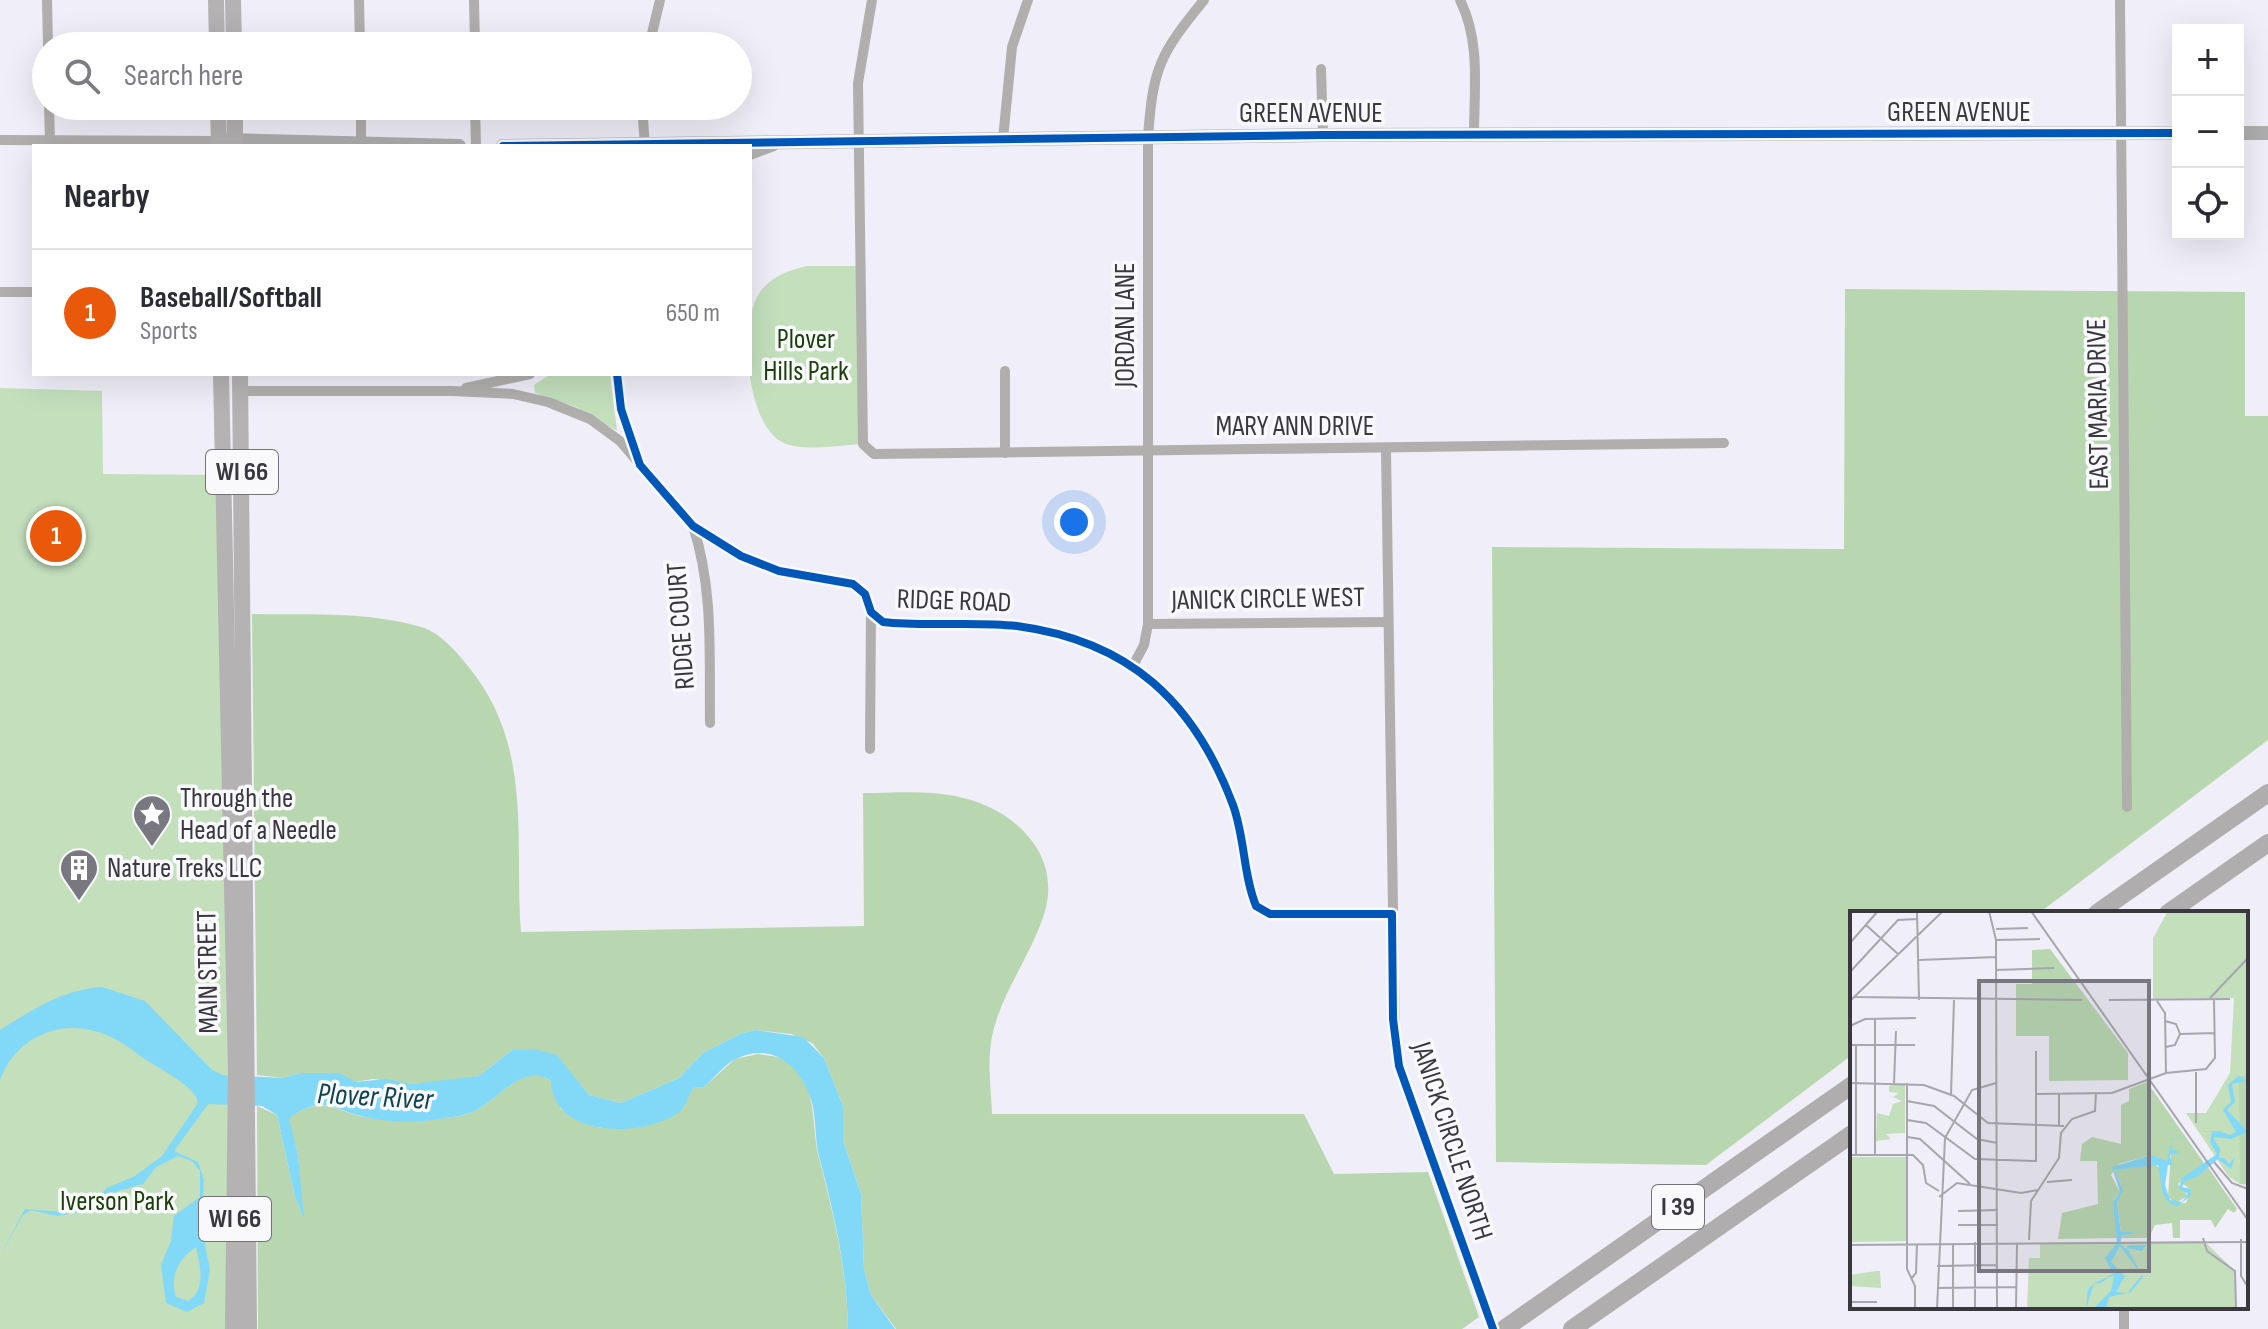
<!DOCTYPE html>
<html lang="en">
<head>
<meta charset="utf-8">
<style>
	:root { --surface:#fff; --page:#f7f7f7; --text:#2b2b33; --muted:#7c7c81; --line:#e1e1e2; --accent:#ea580c }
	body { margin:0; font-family:"Sofia Sans Condensed",sans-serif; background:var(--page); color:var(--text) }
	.controls { position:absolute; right:24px; top:24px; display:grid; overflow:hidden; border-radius:0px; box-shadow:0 8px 32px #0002 }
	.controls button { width:72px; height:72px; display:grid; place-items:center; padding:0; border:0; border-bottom:2px solid var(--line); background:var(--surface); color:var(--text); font:40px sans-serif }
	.you { position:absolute; left:1074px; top:522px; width:28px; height:28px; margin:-20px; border:6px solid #fff; border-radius:50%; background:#1a73e8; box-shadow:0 0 0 12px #1a73e833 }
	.badge { display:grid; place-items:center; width:52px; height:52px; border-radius:50%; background:var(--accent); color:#fff; font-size:26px; font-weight:700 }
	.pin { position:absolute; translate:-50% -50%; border:4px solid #fff; box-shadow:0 2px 8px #0006 }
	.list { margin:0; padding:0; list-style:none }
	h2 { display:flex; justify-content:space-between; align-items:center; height:104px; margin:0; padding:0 32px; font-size:34px }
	h2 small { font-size:26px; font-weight:400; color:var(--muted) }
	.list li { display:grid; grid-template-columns:52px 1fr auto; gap:24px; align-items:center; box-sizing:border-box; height:128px; padding:0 32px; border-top:2px solid var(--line) }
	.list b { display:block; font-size:30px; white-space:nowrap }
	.list p { margin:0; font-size:26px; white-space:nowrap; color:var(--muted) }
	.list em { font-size:26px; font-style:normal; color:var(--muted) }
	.icon { flex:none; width:44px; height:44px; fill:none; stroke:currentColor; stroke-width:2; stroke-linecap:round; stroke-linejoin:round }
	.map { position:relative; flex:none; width:2268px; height:1329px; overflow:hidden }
	.search { position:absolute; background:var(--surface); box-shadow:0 8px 32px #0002; left:32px; top:32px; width:720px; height:88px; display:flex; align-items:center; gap:20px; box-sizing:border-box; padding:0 28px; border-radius:44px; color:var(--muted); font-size:30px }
	.panel { position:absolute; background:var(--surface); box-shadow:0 8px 32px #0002; left:32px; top:144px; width:720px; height:232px; border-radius:0px }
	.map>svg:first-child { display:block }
	.green { fill:#c3dfbc }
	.forest { fill:#b8d7b0 }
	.water { fill:#82d8f7; fill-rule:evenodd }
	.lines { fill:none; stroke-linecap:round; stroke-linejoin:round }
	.street { stroke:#b0afae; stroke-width:10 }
	.secondary { stroke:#afaeaf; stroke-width:14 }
	.primary { stroke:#b4b2b3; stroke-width:16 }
	.highway { stroke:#afadae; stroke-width:18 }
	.cycleway-casing { stroke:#f9f9fc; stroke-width:13 }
	.cycleway { stroke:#0057b8; stroke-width:8 }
	.labels { text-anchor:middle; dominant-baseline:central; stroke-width:7; stroke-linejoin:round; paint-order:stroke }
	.shield { fill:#f9f9fc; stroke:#737278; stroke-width:2 }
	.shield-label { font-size:26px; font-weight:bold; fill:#39383f }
	.street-label { font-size:28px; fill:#39383f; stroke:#f9f9fc }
	.park-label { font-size:28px; fill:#1a3f08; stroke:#f9f9fc }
	.poi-label { font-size:28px; fill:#39383f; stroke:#f9f9fc; text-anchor:start }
	.water-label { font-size:30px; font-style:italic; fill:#0f4455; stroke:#f9f9fc }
	.inset-road { fill:none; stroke:#a7a5ae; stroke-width:2 }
	.view { fill:#797880; fill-opacity:0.15; stroke:#797880; stroke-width:4 }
	.inset-edge { fill:none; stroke:#39383f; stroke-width:4 }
</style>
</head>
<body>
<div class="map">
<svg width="2268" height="1329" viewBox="0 0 2268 1329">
	<rect width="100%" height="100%" fill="#f0eef8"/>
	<g class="green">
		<path d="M807,266H860L863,444C840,445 805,452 784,443C746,427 738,322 760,292C773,275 788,271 807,266Z"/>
		<polygon points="551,374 610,374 617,431 576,407 535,393 534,385"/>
		<polygon points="0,388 102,391 103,474 223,475 233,1329 0,1329"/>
	</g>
	<g class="forest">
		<polygon points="1845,289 2245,292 2245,416 2268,416 2268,740 2039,913 1852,913 1852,1055 1706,1165 1496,1162 1492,547 1844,549"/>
		<path d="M252,614C307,615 367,611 421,627C439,632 456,651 467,665C534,745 514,838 521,932L864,926L863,793C893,793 925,790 955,796C1009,806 1062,850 1045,911C1033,952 1005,987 994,1028C986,1056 991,1086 992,1114H1304L1334,1174L1428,1172L1479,1317L1462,1329H896L871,1295L864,1269L861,1194L843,1140V1106L824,1058L812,1043L791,1034L755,1030L740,1034L703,1053L679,1078L621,1103L589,1095L558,1057L512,1050L479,1076L441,1082L412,1084L373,1079L355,1082L300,1073L283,1078L257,1075Z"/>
		<path d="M758,1054C769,1056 784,1056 793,1064C818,1087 811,1129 819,1158C834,1216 847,1269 848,1329H258L257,1106L277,1115L295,1197L302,1214L298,1155L288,1118C326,1093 333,1112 370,1118C395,1122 420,1122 445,1118C454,1117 467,1115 475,1111C497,1100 524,1061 551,1081L561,1109L600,1128L688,1093L695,1087H704L735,1059Z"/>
	</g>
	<path class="water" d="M102,987L145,1001L212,1070L223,1075L283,1078L300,1073H339L356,1082L386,1079L412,1084L479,1076L512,1050H538L557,1055L589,1095L621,1103L679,1078L703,1053L740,1034L755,1030L803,1037L824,1058L843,1106V1140L861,1194L864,1269L871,1295L895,1329H848C847,1270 835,1217 820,1160C814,1140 817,1118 811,1099C800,1066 772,1041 736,1059C725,1064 713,1079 704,1087H695C687,1095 688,1105 679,1112C644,1138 553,1139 551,1081C524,1062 497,1100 475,1111C466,1115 454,1117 445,1118C419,1123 395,1123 370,1118C333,1111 325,1093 289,1118L298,1155L304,1219L295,1197L277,1115L262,1106L208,1104L174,1151L198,1162L204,1180L201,1225L210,1270L204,1303L187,1312L166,1303L161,1265L171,1241L174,1216L200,1197V1171L192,1161L178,1156L156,1167L143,1184L115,1192L85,1211L57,1216L31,1210L23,1215L0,1256L25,1209L63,1212L91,1204L107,1188L135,1176L162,1156L198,1103C196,1087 166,1073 153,1064C140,1057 130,1047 117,1040C71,1014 18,1031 0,1080V1030C34,1009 62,990 102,987ZM196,1247C200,1266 207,1289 188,1301L176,1297C169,1277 179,1258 196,1247Z"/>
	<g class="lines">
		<g class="street">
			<polyline points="47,0 48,46"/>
			<polyline points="359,0 360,46"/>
			<polyline points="474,0 475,46"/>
			<polyline points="872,0 858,83 863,444 874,454 1724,443"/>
			<path d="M1460,0C1481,42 1474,90 1474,135"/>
			<polyline points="2120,0 2127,807"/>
			<polyline points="649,46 660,0"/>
			<polyline points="1321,69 1323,135"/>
			<polyline points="49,106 50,140"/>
			<polyline points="361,106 361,144"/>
			<polyline points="475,106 476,146"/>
			<polyline points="642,106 645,146"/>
			<polyline points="1003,139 1012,47 1028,0"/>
			<polyline points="0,140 219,141"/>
			<polyline points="750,155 774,146"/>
			<polyline points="0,292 34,292"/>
			<polyline points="1005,371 1005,453"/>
			<polyline points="617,374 621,409 638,459"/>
			<polyline points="466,388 530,374"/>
			<path d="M240,391H452L513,394L548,402L590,419L620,441L693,526L741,556L779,571L853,584L865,594L871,612L883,622C927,627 972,621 1017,626C1129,641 1194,701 1233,805C1245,838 1243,874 1256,906L1270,914H1392"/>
			<polyline points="1386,450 1395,1042 1399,1066 1493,1329"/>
			<path d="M693,526C714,590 709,657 710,723"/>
			<polyline points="1148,624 1388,622"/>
			<path d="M1134,664L1144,645L1148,624V137C1153,67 1160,54 1204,0"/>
			<polyline points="870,749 871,612"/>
			<polyline points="2124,1307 2124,1329"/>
		</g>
		<g class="secondary">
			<polyline points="2238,133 2268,133"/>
			<polyline points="227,140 459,146"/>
			<polyline points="503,146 1323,135 2178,133"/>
		</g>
		<g class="primary">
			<polyline points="216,0 217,46"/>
			<polyline points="233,0 234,46"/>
			<polyline points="218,106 219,146"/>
			<polyline points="235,106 235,146"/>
			<polyline points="221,374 236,1073 233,1329"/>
			<polyline points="240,374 249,1329"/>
		</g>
		<g class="highway">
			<polyline points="2097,913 2268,793"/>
			<polyline points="2168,913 2268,843"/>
			<polyline points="1504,1329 1852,1085"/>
			<polyline points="1572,1329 1852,1134"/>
		</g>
		<g class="cycleway-casing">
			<g id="cycleway">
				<polyline points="503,146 1323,135 2178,133"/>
				<path d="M617,374L621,409L640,465L693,526L741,556L779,571L853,584L865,594L871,612L883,622C927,627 972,621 1017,626C1129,641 1194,701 1233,805C1245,838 1243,874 1256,906L1270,914H1392L1393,1019L1399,1066L1493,1329"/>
			</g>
		</g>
		<use href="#cycleway" class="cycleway"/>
	</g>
	<defs>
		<g id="sight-pin" transform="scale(2)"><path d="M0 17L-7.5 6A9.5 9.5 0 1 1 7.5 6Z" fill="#797880" stroke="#f9f9fc"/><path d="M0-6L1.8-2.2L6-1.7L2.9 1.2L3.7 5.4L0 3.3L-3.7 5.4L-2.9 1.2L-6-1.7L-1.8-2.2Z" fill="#fff"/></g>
		<g id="building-pin" transform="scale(2)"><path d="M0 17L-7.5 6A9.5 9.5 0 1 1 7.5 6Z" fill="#797880" stroke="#f9f9fc"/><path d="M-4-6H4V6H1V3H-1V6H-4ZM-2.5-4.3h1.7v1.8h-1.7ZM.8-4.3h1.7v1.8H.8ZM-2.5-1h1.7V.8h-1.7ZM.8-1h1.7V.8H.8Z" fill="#fff"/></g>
	</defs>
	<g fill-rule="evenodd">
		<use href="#sight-pin" x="152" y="814"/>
		<use href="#building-pin" x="79" y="868"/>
	</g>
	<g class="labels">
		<g class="shield">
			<rect x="206" y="450" width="72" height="44" rx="6"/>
			<rect x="1652" y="1185" width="52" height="44" rx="6"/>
			<rect x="199" y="1197" width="72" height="44" rx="6"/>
		</g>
		<g class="shield-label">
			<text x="242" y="472">WI 66</text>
			<text x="1678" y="1207">I 39</text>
			<text x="235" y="1219">WI 66</text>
		</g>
		<g class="street-label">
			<text x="1959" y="112">GREEN AVENUE</text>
			<text x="1311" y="113">GREEN AVENUE</text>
			<text transform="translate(1125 325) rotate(-90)">JORDAN LANE</text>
			<text transform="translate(2098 404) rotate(-91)">EAST MARIA DRIVE</text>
			<text x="1295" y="426">MARY ANN DRIVE</text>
			<text transform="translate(1268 599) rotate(-1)">JANICK CIRCLE WEST</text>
			<text transform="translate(954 601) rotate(2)">RIDGE ROAD</text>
			<text transform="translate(681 626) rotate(-94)">RIDGE COURT</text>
			<text transform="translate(208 972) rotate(-91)">MAIN STREET</text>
			<text transform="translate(1452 1141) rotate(72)">JANICK CIRCLE NORTH</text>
		</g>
		<g class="park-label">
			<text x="806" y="339">Plover<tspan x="806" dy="32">Hills Park</tspan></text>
			<text x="117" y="1201">Iverson Park</text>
		</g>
		<g class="poi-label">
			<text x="180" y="798">Through the<tspan x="180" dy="32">Head of a Needle</tspan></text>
			<text x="107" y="868">Nature Treks LLC</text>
		</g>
		<g class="water-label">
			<text transform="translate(375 1097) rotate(3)">Plover River</text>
		</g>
	</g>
	<g transform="translate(1850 911)">
		<rect width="398" height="398" fill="#f0eef8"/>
		<path d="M318,0H398V165H390V273L379,266L336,202H356L380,162L384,87L303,88V27ZM55,172V222L36,223L41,228L26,230L27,202L39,205L43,193L52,190L43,186L49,182L39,181V175ZM0,246H56L57,330L0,331ZM354,330L384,359L386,398H177L179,347H190V332ZM26,360H30L31,377L0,375V364Z" fill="#c3dfbc"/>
		<path d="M200,38L278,142V169L199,170V125H166V73H182V39ZM389,165H398V274L390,273ZM297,171L354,252L328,273L338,285L325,292L318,286L321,242L315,255L301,244L269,253L261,264L270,281L264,289L267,327L208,328L212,302L248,293L247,250H230L232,233L242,226L271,233V194L279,190V178ZM304,252L313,261L312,277L320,293L336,292L341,279L332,272L357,255L387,298L384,302L378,298L365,317L361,309H330V327H323L322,312L305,314L299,327H270L278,322L271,321L267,291L271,274L265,259Z" fill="#b8d7b0"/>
		<path d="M388,165L398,170L382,173L385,191L377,199L398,221L381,228L363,226L370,238L369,247H374L379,253L385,246L381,258L368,248L347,266L335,270L332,276L341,278L340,285L328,295L320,293L313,283L308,254L265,259L273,280L267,291L271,321H285L272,325L270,333L276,338L278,335L280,334H296L292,340L277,337L293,366L281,381L259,386L256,398H243L261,380L264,365L259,366L251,372L244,373L236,398L238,378L245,372L263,363L255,347L267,332L263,291L270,281L262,256L301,244L317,250L322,228L336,224L322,229L321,238L330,241L320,244L322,254H318L315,274L320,289L332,291L338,283L329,277L332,267L367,243L360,231L362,221H347L369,220L380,224L386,221L373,199L381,191L378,174ZM270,335L292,364L277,382L266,381L275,365L261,351Z" fill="#82d8f7" fill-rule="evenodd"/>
		<path class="inset-road" d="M67,0L69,89M139,0L146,29L147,398M181,0L398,309M16,14L48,43M146,18L178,17M146,29L190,28M0,32L28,0M69,49L146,46M146,59L204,57M0,61L48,9L67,8M5,86L232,89M360,87L398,47M259,89L380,88M0,90L93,0M307,90L315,102L316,162M25,107V244M315,110L326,113L330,123L325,134L316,136M0,115L15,108L66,107M330,123L365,122M0,134H65M0,172L74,174L104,185L138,212L214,215M44,172L46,120M57,172V358L65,375V398M187,183L262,182L316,162L356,158L365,147L364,88M209,183V214M101,184L104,89M57,190L84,195L127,228L147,232M57,209L76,212L125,248L186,250V140M346,212V161M57,226L70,228L120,273M0,244H63L73,254L76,272L89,280M6,244V134M364,251L382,272L398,278M197,271L222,269M89,286L107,272L171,282L188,279M108,300L148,299M108,314H148M353,327L357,340L385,360L386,398M391,328V365L398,376M179,329L181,290L209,247L211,222L222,208L245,200L246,182M0,334L397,331M87,355L147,354M61,368L66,362L67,333M87,377L166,376M0,391H27M87,398L95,227L122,179L146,172M103,398V332M125,398V331M166,398L167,333"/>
		<path class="view" d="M129,70H299V360H129Z"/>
		<rect width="398" height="398" class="inset-edge"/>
	</g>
</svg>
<div class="controls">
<button>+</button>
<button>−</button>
<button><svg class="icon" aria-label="locate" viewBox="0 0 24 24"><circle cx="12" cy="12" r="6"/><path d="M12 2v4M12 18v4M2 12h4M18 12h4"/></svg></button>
</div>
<div class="you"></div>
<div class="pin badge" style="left:56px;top:536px">1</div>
<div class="search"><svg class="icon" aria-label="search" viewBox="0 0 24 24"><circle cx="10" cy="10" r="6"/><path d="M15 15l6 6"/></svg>Search here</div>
<section class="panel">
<h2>Nearby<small></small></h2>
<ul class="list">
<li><span class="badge">1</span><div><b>Baseball/Softball</b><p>Sports</p></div><em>650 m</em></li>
</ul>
</section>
</div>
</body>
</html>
